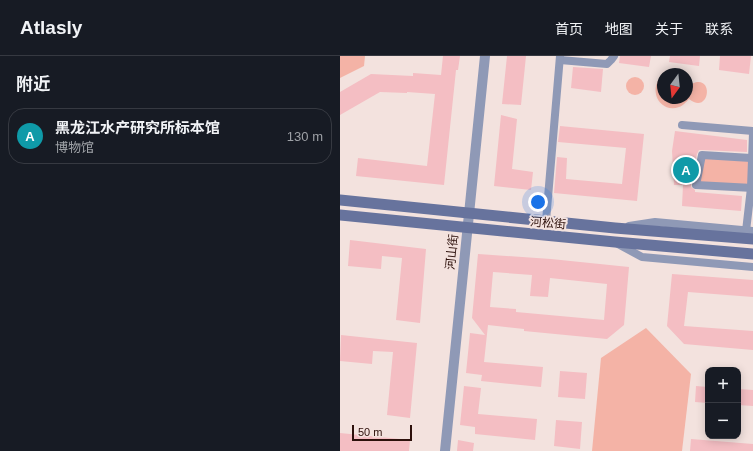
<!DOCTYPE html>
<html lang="zh">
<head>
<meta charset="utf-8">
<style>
	:root { --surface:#171b24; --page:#242831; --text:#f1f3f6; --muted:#9ea1a6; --line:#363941; --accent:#d93025 }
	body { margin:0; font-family:Helvetica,"Noto Sans SC",sans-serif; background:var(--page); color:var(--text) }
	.controls { position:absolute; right:12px; bottom:12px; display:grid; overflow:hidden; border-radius:8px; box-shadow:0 2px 10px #0003 }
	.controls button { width:36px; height:36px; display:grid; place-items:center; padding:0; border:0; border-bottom:1px solid var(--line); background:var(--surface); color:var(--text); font:20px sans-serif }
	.compass { position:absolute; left:317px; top:12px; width:36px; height:36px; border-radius:50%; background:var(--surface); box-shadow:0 2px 10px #0003; rotate:195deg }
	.scale { position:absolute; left:12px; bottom:10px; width:60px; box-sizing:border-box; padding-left:4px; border:2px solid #2d100b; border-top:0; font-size:11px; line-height:14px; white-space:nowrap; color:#2d100b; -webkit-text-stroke:3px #f3e2de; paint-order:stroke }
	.you { position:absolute; left:198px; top:146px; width:14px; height:14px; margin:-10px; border:3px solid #fff; border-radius:50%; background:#1a73e8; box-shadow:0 0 0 6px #1a73e833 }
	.badge { display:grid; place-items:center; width:26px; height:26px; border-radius:50%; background:var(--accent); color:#fff; font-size:13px; font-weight:700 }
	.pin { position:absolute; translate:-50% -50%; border:2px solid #fff; box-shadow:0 1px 4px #0006 }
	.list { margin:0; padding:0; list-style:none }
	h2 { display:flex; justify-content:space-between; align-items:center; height:52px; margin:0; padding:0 16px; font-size:17px }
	h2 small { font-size:13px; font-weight:400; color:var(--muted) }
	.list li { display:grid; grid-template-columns:26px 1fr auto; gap:12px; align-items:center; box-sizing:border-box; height:56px; margin:0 8px 8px; padding:0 8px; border:1px solid var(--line); border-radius:16px }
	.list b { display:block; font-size:15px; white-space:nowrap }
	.list p { margin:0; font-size:13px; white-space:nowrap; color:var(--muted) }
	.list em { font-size:13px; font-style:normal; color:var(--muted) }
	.map { position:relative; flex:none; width:413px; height:395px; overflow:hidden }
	header { display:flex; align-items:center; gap:24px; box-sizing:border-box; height:56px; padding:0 20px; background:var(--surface); border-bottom:1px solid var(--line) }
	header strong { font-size:19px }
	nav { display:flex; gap:22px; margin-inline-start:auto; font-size:14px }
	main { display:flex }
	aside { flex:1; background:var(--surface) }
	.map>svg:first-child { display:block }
	.green { fill:#f4b3a6 }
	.building { fill:#f4bec3; fill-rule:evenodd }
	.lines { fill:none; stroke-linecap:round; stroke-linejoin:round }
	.minor { stroke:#8f99b6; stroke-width:8 }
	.tertiary { stroke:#8f99b6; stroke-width:10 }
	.secondary { stroke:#67739d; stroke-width:11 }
	.labels { text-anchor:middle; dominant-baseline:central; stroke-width:4; stroke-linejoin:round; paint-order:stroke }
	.street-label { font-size:12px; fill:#2d100b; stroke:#f3e2de }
</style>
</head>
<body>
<header>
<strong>Atlasly</strong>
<nav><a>首页</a><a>地图</a><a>关于</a><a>联系</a></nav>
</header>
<main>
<aside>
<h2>附近<small></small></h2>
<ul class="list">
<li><span class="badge" style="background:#0f9aa8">A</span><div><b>黑龙江水产研究所标本馆</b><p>博物馆</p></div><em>130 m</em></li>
</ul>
</aside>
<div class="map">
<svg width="413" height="395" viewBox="0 0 413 395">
	<rect width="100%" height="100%" fill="#f3e2de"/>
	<g class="green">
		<polygon points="0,0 25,0 24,10 0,22"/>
		<path d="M323,19V42H347V22L351,28C375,16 370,60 349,43C346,46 343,50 339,51C319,58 307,32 323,19Z"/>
		<circle cx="295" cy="30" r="9"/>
		<polygon points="362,99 413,102 413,132 356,129"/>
		<polygon points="306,272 351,318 342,395 252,395 261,302"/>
	</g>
	<g class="building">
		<polygon points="103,0 120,0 118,14 116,14 104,129 16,120 18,102 87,110 95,38 67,36 67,37 40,36 0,59 0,36 31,18 73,20 73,17 101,19"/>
		<polygon points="167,0 186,0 181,49 162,48"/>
		<polygon points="280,0 311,0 309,11 279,7"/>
		<polygon points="330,0 360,0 359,10 329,6"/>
		<polygon points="380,0 411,0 409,18 379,14"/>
		<polygon points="233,11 263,13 261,36 231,32"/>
		<polygon points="161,59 177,63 172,113 193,116 191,134 154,130"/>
		<polygon points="220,70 304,78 297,145 214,137 217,101 227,102 226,123 282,128 286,92 218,86"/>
		<polygon points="335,75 407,84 407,96 362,94 359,94 357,98 351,128 351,131 355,134 355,136 402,140 401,155 342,150 343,129 334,129 332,95"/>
		<polygon points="10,184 86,193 80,267 56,264 62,202 42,200 41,213 8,210"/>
		<path d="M138,198L211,203L289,211L284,269L267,283L184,275V273L148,269L144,306L203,311L201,331L141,325L142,319L126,317L130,277L145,279L132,262ZM153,216L192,219L190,240L208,241L210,222L267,228L264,264L176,256V253L150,251Z"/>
		<polygon points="332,218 413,224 413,241 348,236 344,270 413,275 413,294 344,288 327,270"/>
		<polygon points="1,279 77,287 70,362 47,359 53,296 33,295 32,308 0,305"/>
		<polygon points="220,315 247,317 245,343 218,341"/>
		<polygon points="124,330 141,332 138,358 197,363 195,384 135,378 135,371 120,369"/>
		<polygon points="356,330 368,331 368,347 355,346"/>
		<polygon points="398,333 413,334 413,350 398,349"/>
		<polygon points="216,364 242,366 240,393 214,390"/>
		<polygon points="0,377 70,384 69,395 0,395"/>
		<polygon points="351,383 413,388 413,395 350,395"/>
		<polygon points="118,384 134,387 133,395 117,395"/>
	</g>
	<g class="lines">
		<g class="minor">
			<polyline points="220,4 267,8 271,4 274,0"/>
			<polyline points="342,69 413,75"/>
			<polyline points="411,102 362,99 356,129 413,132"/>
			<polyline points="206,165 220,0"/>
			<polyline points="289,170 315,166 413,175"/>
			<polyline points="406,175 411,132 413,77"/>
			<polyline points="278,188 302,201 413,211"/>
		</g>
		<polyline class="tertiary" points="105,395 145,0"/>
		<g class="secondary">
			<polyline points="0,144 275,172 413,183"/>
			<polyline points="0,159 275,186 413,198"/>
		</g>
	</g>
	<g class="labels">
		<g class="street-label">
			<text transform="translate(208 167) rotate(5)">河松街</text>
			<text transform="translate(112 196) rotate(-84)">河山街</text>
		</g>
	</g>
</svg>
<div class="controls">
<button>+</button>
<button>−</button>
</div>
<svg class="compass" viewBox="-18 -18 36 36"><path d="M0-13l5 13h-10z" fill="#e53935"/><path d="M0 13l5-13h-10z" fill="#9ea1a6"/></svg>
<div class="scale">50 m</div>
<div class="you"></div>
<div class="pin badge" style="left:346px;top:114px;background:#0f9aa8">A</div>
</div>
</main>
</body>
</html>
